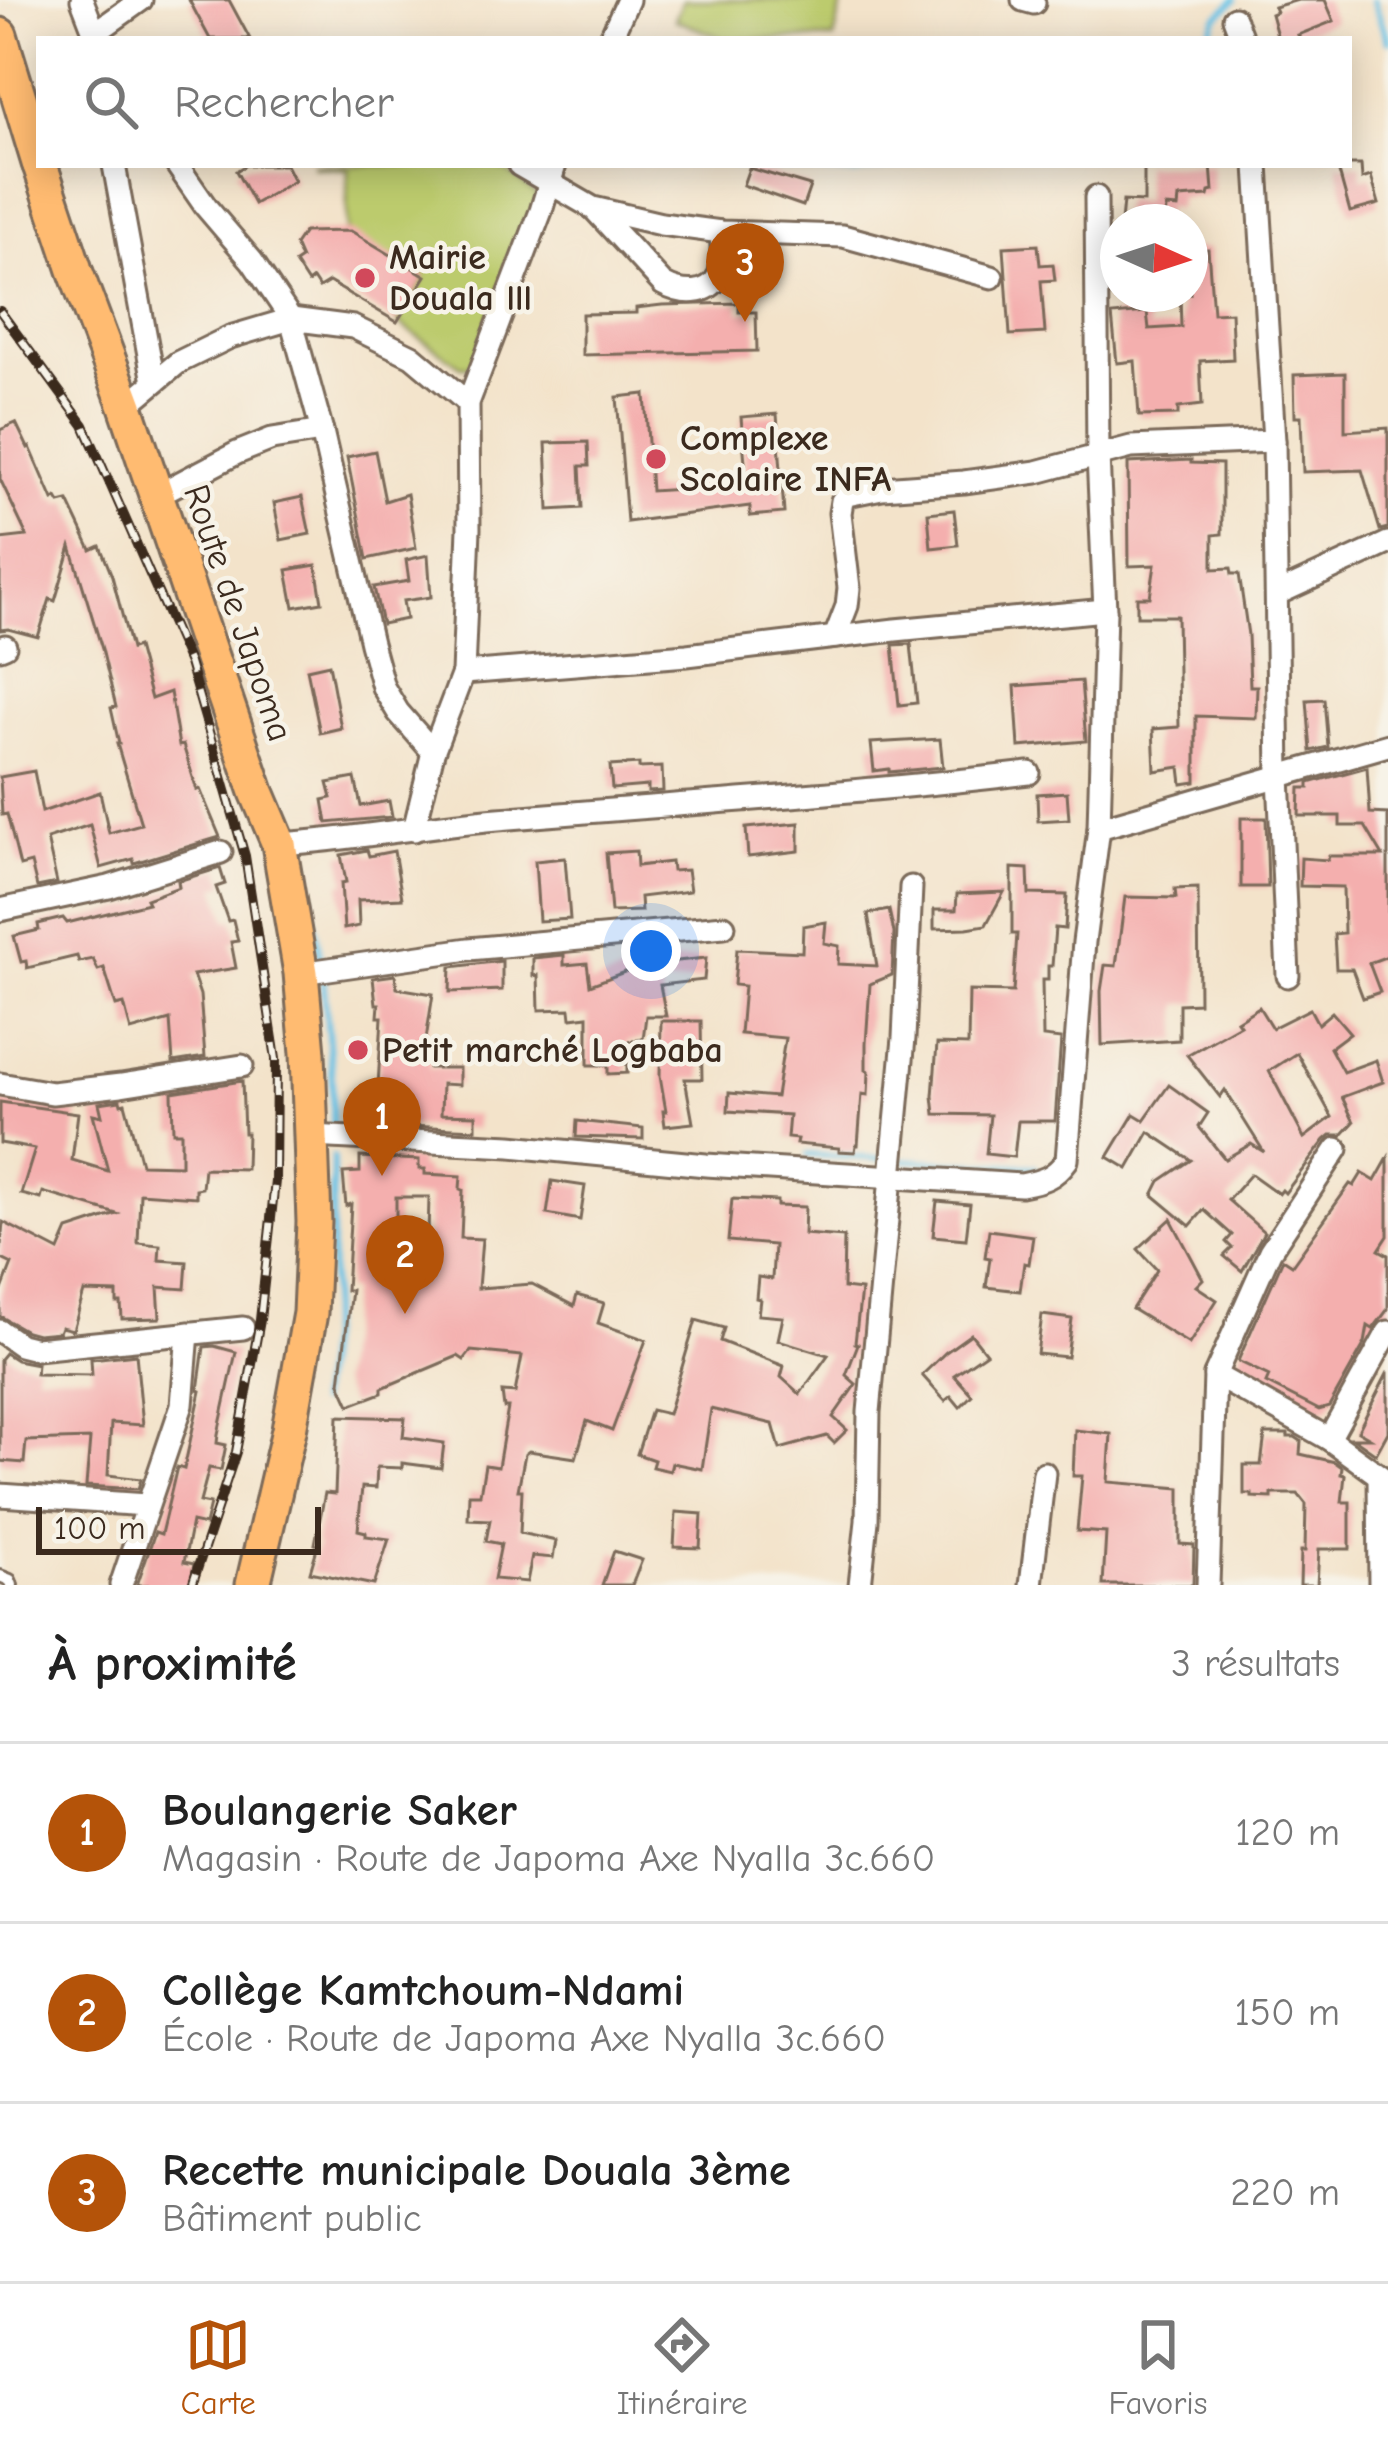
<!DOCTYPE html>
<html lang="fr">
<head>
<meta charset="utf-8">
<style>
	:root { --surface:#fff; --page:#f6f6f6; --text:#222; --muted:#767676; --line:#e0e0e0; --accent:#b45309 }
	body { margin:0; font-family:"Comic Neue",sans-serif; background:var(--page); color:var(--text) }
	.compass { position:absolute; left:1100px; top:204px; width:108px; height:108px; border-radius:50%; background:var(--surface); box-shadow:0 6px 30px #0003; rotate:93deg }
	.scale { position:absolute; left:36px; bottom:30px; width:285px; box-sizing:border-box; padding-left:12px; border:6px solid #3b2a1e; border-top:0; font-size:33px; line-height:42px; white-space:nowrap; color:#3b2a1e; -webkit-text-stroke:9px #f7f3e8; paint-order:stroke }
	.you { position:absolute; left:651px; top:951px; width:42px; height:42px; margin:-30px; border:9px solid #fff; border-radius:50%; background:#1a73e8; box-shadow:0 0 0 18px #1a73e833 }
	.badge { display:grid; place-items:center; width:78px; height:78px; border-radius:50%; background:var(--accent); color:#fff; font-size:39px; font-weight:700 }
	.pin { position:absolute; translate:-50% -99px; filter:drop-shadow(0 3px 6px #0008) }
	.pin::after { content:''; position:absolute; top:63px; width:42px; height:36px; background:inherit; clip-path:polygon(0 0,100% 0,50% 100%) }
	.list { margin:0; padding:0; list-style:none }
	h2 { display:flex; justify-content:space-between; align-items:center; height:156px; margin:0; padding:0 48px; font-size:51px }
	h2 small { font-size:39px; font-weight:400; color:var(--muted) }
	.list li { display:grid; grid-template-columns:78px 1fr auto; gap:36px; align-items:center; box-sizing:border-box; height:180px; padding:0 48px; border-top:3px solid var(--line) }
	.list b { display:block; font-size:45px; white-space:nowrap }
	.list p { margin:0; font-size:39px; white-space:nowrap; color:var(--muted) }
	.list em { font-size:39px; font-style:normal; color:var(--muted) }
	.icon { flex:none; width:66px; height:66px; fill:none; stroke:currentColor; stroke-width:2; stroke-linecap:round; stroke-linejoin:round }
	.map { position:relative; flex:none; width:1388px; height:1585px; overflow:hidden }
	.search { position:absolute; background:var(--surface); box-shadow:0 6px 30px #0003; left:36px; right:36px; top:36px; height:132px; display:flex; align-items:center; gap:30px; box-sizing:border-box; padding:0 42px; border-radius:0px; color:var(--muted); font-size:45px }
	.sheet { height:696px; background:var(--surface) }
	nav { display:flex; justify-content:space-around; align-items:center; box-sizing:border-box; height:168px; border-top:3px solid var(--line); background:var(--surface); font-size:33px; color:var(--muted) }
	nav a { display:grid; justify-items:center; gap:6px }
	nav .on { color:var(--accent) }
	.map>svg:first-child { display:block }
	.green { fill:#bccb6d; stroke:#7c7a46; stroke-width:3 }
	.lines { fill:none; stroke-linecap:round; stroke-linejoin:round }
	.stream { stroke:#68c3e6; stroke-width:6 }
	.building { fill:#f4afae; fill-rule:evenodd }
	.service-casing { stroke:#7b6b5a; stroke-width:16 }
	.minor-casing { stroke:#7b6b5a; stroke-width:27 }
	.primary-casing { stroke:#7b6b5a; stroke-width:39 }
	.service { stroke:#fff; stroke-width:10 }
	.minor { stroke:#fff; stroke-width:21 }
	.primary { stroke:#ffbb71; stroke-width:33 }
	.rail-casing { stroke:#3b2a1e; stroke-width:10 }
	.rail { stroke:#f7f3e8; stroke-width:6; stroke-dasharray:18; stroke-linecap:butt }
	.poi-dot { fill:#d1495b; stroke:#f7f3e8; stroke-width:4.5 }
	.labels { text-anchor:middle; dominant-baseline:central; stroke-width:9; stroke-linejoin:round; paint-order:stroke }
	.poi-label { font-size:36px; font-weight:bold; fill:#3b2a1e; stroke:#f7f3e8; text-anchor:start }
	.street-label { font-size:36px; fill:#3b2a1e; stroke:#f7f3e8 }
</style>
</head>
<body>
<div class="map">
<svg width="1388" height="1585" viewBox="0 0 1388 1585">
	<rect width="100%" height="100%" fill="#f7f3e8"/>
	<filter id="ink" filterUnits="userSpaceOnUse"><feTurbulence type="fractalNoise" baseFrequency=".00833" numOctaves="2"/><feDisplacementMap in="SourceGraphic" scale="24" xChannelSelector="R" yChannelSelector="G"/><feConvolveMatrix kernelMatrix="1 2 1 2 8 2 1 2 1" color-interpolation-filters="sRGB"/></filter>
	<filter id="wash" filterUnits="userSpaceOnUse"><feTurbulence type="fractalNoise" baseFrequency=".004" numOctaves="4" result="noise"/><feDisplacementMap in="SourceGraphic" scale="48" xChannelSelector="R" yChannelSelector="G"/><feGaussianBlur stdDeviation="2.7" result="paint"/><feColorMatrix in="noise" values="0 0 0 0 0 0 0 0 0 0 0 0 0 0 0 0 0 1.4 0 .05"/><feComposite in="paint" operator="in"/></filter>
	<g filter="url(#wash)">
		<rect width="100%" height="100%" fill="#f3e3ca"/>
		<g class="green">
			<polygon points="683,0 843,0 834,39 725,39 675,20"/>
			<polygon points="313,165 494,165 508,172 540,197 535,221 506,272 472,366 461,366 397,322 425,276 346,231 348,169 314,167"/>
		</g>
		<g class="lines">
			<g class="stream">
				<polyline points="1373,0 1388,41"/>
				<polyline points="1202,39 1211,30 1216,18 1235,0"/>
				<polyline points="735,165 853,173 900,165"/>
				<polyline points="304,859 321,962"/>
				<polyline points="323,976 332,1079 333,1130"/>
				<polyline points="808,1155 887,1159"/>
				<polyline points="903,1160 1035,1167"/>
				<polyline points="318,1402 331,1297 333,1157"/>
			</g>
		</g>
		<g id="blocks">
			<g class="building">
				<polygon points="189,0 229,0 250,39 210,39"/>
				<polygon points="1298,0 1325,0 1334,21 1298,35 1300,39 1278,39 1271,14 1276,12 1274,7"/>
				<polygon points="246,165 286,165 294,181 254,204 236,171"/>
				<polygon points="1144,165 1211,165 1213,191 1209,192 1208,196 1179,198 1178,208 1166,207 1165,222 1121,222 1123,201 1144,202"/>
				<polygon points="1337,165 1361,165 1362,179 1371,176 1379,204 1350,212"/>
				<polygon points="749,168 810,186 803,206 743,185"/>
				<polygon points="351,231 426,276 397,322 329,282 319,288 313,279 308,283 295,263 301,259 295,245 304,232"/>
				<polygon points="1038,245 1040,265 1053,264 1055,280 1041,281 1045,333 1010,335 1004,247"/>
				<polygon points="1190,249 1208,249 1213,313 1231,312 1233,359 1200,361 1202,405 1178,408 1178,415 1139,416 1135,361 1117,363 1112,315 1147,312 1149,329 1181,327 1180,294 1190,294"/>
				<polygon points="739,303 739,312 756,312 757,351 582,355 582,314 636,313 636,308 662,305"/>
				<polygon points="1345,373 1345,431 1388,428 1388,528 1380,530 1362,470 1303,472 1301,416 1295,416 1294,375"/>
				<polygon points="645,394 651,491 747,485 741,417 777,414 784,513 750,516 750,506 627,522 617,397"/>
				<polygon points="16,423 28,448 30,447 53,500 57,498 60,503 68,501 91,550 100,546 112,576 131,649 137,647 151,699 170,692 179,746 183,745 197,790 200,789 220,837 134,863 133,859 101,868 90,825 47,839 57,883 37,887 31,863 20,866 7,814 2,815 0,777 34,771 42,812 100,792 109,833 141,824 117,744 119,744 111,708 116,707 102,649 71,547 55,601 50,599 38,637 8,629 0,630 0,539 27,536 0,479 0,430"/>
				<polygon points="588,442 589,466 580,466 582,508 549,510 546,443"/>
				<polygon points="375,451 385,501 407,494 416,548 367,559 347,457"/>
				<polygon points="1191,460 1191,463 1222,464 1222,534 1213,535 1213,569 1231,568 1232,574 1239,574 1248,635 1250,686 1257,686 1256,718 1196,716 1196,782 1182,784 1180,767 1155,771 1153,729 1179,727 1177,616 1137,616 1137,597 1150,597 1155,565 1129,566 1128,463"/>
				<polygon points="302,497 310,534 281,540 274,503"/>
				<polygon points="954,510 958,545 931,548 928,513"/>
				<polygon points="428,555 431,597 403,601 406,619 382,624 374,587 409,581 406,560"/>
				<polygon points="316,565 322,602 294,607 287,570"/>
				<polygon points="911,644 917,703 899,705 893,645"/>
				<polygon points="329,664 341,728 320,733 307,669"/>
				<polygon points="1081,681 1086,741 1019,747 1015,686"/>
				<polygon points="1324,699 1328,747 1311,751 1307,700"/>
				<polygon points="940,739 943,767 889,772 889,769 874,771 871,743"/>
				<polygon points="639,764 639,768 662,767 663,791 648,792 648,786 612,789 610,766"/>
				<polygon points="1367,767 1370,813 1388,814 1388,956 1369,963 1380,992 1363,998 1352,969 1336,969 1334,934 1344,933 1343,887 1300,886 1301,858 1328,860 1329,856 1383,856 1365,826 1340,826 1340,816 1299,816 1300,788 1309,788 1309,783"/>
				<polygon points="355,778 361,806 389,801 392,817 327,823 323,800 332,798 328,783"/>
				<polygon points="1067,792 1069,819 1038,821 1037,794"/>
				<polygon points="1241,818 1266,818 1268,887 1241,887"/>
				<polygon points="799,823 799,851 748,857 746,828"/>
				<polygon points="367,850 369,856 394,851 402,898 358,900 359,926 344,929 341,883 346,882 341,855"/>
				<polygon points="636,851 637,866 671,862 672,871 687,870 690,891 640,897 641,911 611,912 606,853"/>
				<polygon points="565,858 570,919 539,921 535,861"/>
				<polygon points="220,868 225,884 216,887 228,921 233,920 238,941 231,942 236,968 193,975 200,995 205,1057 173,1062 170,1020 131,1031 124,1004 116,1006 104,968 98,970 93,959 79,962 77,956 27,968 26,961 21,962 14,936 39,930 38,924 63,918 67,923 148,903 146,899 179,887 178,881"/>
				<polygon points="1012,868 1028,869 1029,894 1067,895 1065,929 1055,928 1052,966 1048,966 1048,980 1042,980 1043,1037 1061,1039 1055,1121 1018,1121 1014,1157 986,1154 990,1115 935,1114 933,1096 937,1044 968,1045 969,991 1013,992 1017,934 1012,934"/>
				<polygon points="1198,888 1199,1003 1179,1004 1179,1040 1102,1045 1101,991 1105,965 1116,966 1125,897 1176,898 1175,889"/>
				<polygon points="1004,892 986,925 967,928 934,929 934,910 956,910 957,894"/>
				<polygon points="889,910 894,933 892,975 870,984 866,1044 866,1070 869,1071 868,1095 862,1094 858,1145 856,1145 855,1152 839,1151 839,1148 796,1144 797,1139 787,1138 789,1115 728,1111 729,1093 776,1097 785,1038 740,1034 744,986 734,985 737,949 802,952 803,926 826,922 824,943 839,946 838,964 877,966 868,914"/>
				<polygon points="656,947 658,963 706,958 704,980 660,985 666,1016 646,1016 643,1039 627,1042 627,1073 608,1074 608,1065 588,1065 588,1016 571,1018 570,1009 539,1010 538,975 533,976 533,958 564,955 564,965 587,963 590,985 638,967 634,949"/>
				<polygon points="502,961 502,990 450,992 451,967"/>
				<polygon points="395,975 397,988 433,994 425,1046 430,1046 429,1068 459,1068 459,1085 442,1084 441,1114 476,1115 476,1129 386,1125 387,1103 377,1103 382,1017 378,1017 379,1004 376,1004 373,978"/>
				<path d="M1259,1007L1272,1028L1310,1009L1318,1024L1332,1012L1350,1033L1330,1048L1343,1072L1376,1060L1383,1082L1342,1097L1354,1122L1342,1135H1331L1325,1140L1285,1193L1282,1190L1279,1194L1251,1174L1228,1200L1264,1232L1242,1271L1224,1256L1232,1248L1226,1242L1232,1235L1204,1210L1190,1226L1153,1195L1160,1181L1191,1160L1149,1132L1128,1169L1108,1157L1134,1114L1144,1120L1169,1085L1208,1113L1199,1127L1225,1159L1251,1144L1264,1152L1225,1090L1220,1097L1187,1055L1240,1025L1237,1021ZM1297,1053L1332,1117L1304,1138L1269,1071Z"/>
				<polygon points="661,1021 701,1021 702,1079 685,1079 693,1123 665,1126 663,1111 666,1111 660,1076"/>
				<polygon points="242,1081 244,1133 247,1133 246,1169 204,1168 202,1188 196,1189 196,1197 140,1193 138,1243 160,1245 159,1260 187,1262 185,1289 158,1287 160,1318 122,1319 121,1303 117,1303 117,1293 84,1292 73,1330 61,1327 59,1332 37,1334 26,1331 0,1316 0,1295 12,1264 0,1258 3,1222 59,1251 68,1230 117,1214 43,1192 41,1199 21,1194 35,1149 0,1143 0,1102 78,1113 72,1160 108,1171 93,1114 102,1116 99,1103 120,1100 121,1104 125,1103 141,1164 181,1165 181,1132 173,1132 172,1092"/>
				<polygon points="577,1121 643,1128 643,1139 576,1137"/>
				<path d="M360,1157L419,1160V1169H425V1174L461,1176L460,1189L463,1190L461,1238L482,1239L478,1288L532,1284L574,1306L577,1295L604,1303L598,1323L646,1340L612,1431L587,1421L576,1458L529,1451L525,1454L518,1490H522L520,1533L556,1541L553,1558L532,1556L527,1582L494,1579L501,1544L486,1541L490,1520L468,1519L469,1494H480L485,1465L498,1467L508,1408H504L502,1392L515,1393L522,1356L471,1351L464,1360L458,1356L382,1388V1393L350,1405L340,1383L351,1290H346L351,1204L346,1206L343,1173L360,1172ZM396,1197H429L428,1236L396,1235Z"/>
				<polygon points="1388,1158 1388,1236 1379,1250 1388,1255 1388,1309 1373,1329 1368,1326 1365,1343 1329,1407 1319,1410 1266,1383 1269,1376 1238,1361 1283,1259 1292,1265 1350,1184 1354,1186 1362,1173 1375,1181"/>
				<polygon points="552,1181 585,1186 580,1220 547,1214"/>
				<polygon points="732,1199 777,1201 777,1206 805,1207 804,1234 844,1237 843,1288 861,1290 855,1343 858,1344 846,1375 856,1384 833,1417 847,1430 834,1443 827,1436 780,1449 773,1424 711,1409 702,1469 672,1463 670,1471 652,1467 654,1460 637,1454 651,1410 668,1414 696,1320 724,1328 720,1341 784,1366 781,1377 800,1394 828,1355 778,1340 783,1317 758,1315 760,1299 756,1298 758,1277 772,1279 774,1245 728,1241"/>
				<polygon points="937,1201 970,1204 966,1239 933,1236"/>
				<polygon points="1171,1219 1203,1279 1196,1286 1217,1300 1189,1344 1132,1309 1157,1270 1138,1249"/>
				<polygon points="989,1230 1033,1236 1029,1264 1024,1263 1020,1291 986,1287 990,1258 985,1257"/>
				<polygon points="1042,1315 1072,1319 1067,1357 1037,1354"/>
				<polygon points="971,1334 986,1353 954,1375 972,1395 960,1407 951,1396 945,1401 922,1375 946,1352"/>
				<polygon points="214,1346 236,1352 218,1434 217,1443 226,1445 221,1470 209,1468 200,1502 210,1504 205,1525 192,1522 184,1562 194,1564 190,1585 137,1585 155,1532 161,1534 177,1467 184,1469 201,1391 198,1390 204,1347"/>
				<polygon points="5,1353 16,1360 37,1364 36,1374 92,1375 91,1359 136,1354 143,1425 111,1423 108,1475 141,1479 138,1489 86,1486 90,1439 26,1441 24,1463 0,1461 0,1359"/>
				<polygon points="1388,1372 1388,1432 1376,1454 1353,1438 1370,1438 1358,1431"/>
				<polygon points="338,1416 405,1418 403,1437 444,1443 441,1468 402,1463 402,1468 377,1467 376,1488 362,1487 358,1530 366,1532 366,1536 389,1539 374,1585 310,1572 318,1545 315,1544 325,1493 335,1494"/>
				<polygon points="1075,1430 1111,1434 1108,1482 1180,1488 1180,1544 1194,1545 1193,1585 1103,1585 1106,1533 1077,1531 1082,1476 1073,1476"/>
				<polygon points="1265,1434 1288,1434 1288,1437 1295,1437 1301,1441 1300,1454 1335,1462 1342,1467 1341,1474 1345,1475 1342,1502 1350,1502 1350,1549 1319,1549 1317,1585 1300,1585 1301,1551 1305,1551 1306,1504 1298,1494 1272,1494 1272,1498 1252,1497 1252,1494 1244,1494 1244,1465 1261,1465"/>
				<polygon points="676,1512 702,1514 700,1548 674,1547"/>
				<polygon points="614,1551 642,1560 632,1585 602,1585"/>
			</g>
		</g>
	</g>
	<g filter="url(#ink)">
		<use href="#blocks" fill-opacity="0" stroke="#7b6b5a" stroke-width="3"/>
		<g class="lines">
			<g class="service-casing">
				<polyline id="service" points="0,1576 10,1580 12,1585"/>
			</g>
			<g class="minor-casing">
				<g id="minor">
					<polyline points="82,0 97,39"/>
					<polyline points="1023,0 1034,3"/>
					<polyline points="1234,18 1242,39"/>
					<polyline points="95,33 141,0"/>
					<polyline points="610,39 628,0"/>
					<polyline points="114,165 154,382"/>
					<polyline points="177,165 206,207 252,261 291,319 322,431 371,643 383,687 398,712 433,752"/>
					<polyline points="519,165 593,208 661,224 721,232 843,236 992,277"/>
					<polyline points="1257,165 1274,441 1279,776 1288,976"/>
					<path d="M594,209L663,284C681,294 708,297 719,275C724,262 722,245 721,232"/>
					<polyline points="126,406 179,362 230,337 291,319 353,327 412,356 468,403"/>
					<polyline points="157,495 237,453 272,439 322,431"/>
					<polyline points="1277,594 1388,543"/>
					<polyline points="835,637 847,606 849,588 840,513 842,501 847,495 882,488 964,482 1037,472 1131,447 1274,441"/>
					<polyline points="0,648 5,646"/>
					<polyline points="463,673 687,655 895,630 1105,610"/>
					<polyline points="1099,828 1388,745"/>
					<polyline points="414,830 433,752 463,673 469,529 468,403 541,211 555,165"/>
					<path d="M279,844C353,840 425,825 498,819C675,804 852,794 1029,773"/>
					<polyline points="0,910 109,887 221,852"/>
					<polyline points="301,973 469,949 724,926"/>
					<polyline points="0,1084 52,1093 121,1085 242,1066"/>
					<path d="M311,1136L511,1146L706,1165L1021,1185C1043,1181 1054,1178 1067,1160L1084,942L1099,828L1105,610L1098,456L1096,197"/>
					<polyline points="0,1331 20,1345 36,1349 243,1328"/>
					<polyline points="1215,1375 1329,1439 1388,1482"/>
					<polyline points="1329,1439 1388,1332"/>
					<polyline points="1379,1476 1380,1585"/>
					<polyline points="0,1495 146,1505"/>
					<polyline points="121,1585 182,1405 188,1333"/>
					<polyline points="860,1585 867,1521 869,1412 904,1038 911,887"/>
					<polyline points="1031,1585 1044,1473"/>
					<polyline points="1208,1585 1215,1375 1270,1251 1337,1149"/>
				</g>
			</g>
			<g class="primary-casing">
				<g id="primary">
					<polyline points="0,35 39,163"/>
					<polyline points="40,165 75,270 126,406 257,792 279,844 301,973 308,1053 314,1222 310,1313 289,1430 253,1585"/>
				</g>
			</g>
			<use href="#service" class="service"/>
			<use href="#minor" class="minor"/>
			<use href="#primary" class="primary"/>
			<g class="rail-casing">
				<polyline id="rail" points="0,311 84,425 189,663 245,856 276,1059 275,1181 260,1320 236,1452 192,1585"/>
			</g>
			<use href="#rail" class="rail"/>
		</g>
	</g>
	<g class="poi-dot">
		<circle cx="365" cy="278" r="12"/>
		<circle cx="656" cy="459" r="12"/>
		<circle cx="358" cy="1050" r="12"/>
	</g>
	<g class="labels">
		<g class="poi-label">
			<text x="389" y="257">Mairie<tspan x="389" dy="41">Douala lll</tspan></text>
			<text x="680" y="438">Complexe<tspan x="680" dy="41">Scolaire INFA</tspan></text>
			<text x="382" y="1050">Petit marché Logbaba</text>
		</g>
		<g class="street-label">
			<text transform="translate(238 613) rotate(71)">Route de Japoma</text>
		</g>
	</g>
</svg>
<svg class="compass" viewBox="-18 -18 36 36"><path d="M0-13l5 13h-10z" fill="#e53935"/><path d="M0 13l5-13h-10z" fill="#767676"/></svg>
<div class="scale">100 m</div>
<div class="you"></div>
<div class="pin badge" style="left:382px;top:1176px">1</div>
<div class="pin badge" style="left:405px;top:1314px">2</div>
<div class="pin badge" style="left:745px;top:322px">3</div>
<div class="search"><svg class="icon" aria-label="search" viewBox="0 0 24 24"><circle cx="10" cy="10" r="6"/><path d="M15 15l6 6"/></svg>Rechercher</div>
</div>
<section class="sheet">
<h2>À proximité<small>3 résultats</small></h2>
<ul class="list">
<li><span class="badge">1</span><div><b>Boulangerie Saker</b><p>Magasin · Route de Japoma Axe Nyalla 3c.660</p></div><em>120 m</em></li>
<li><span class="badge">2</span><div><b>Collège Kamtchoum-Ndami</b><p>École · Route de Japoma Axe Nyalla 3c.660</p></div><em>150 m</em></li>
<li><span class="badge">3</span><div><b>Recette municipale Douala 3ème</b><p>Bâtiment public</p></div><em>220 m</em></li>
</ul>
</section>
<nav>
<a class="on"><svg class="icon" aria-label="map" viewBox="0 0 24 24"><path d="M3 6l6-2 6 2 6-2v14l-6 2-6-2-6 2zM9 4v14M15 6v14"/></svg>Carte</a>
<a><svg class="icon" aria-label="directions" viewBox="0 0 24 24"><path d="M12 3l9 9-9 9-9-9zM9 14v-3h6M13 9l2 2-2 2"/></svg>Itinéraire</a>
<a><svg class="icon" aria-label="saved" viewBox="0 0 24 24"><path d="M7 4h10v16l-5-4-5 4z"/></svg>Favoris</a>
</nav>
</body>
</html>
